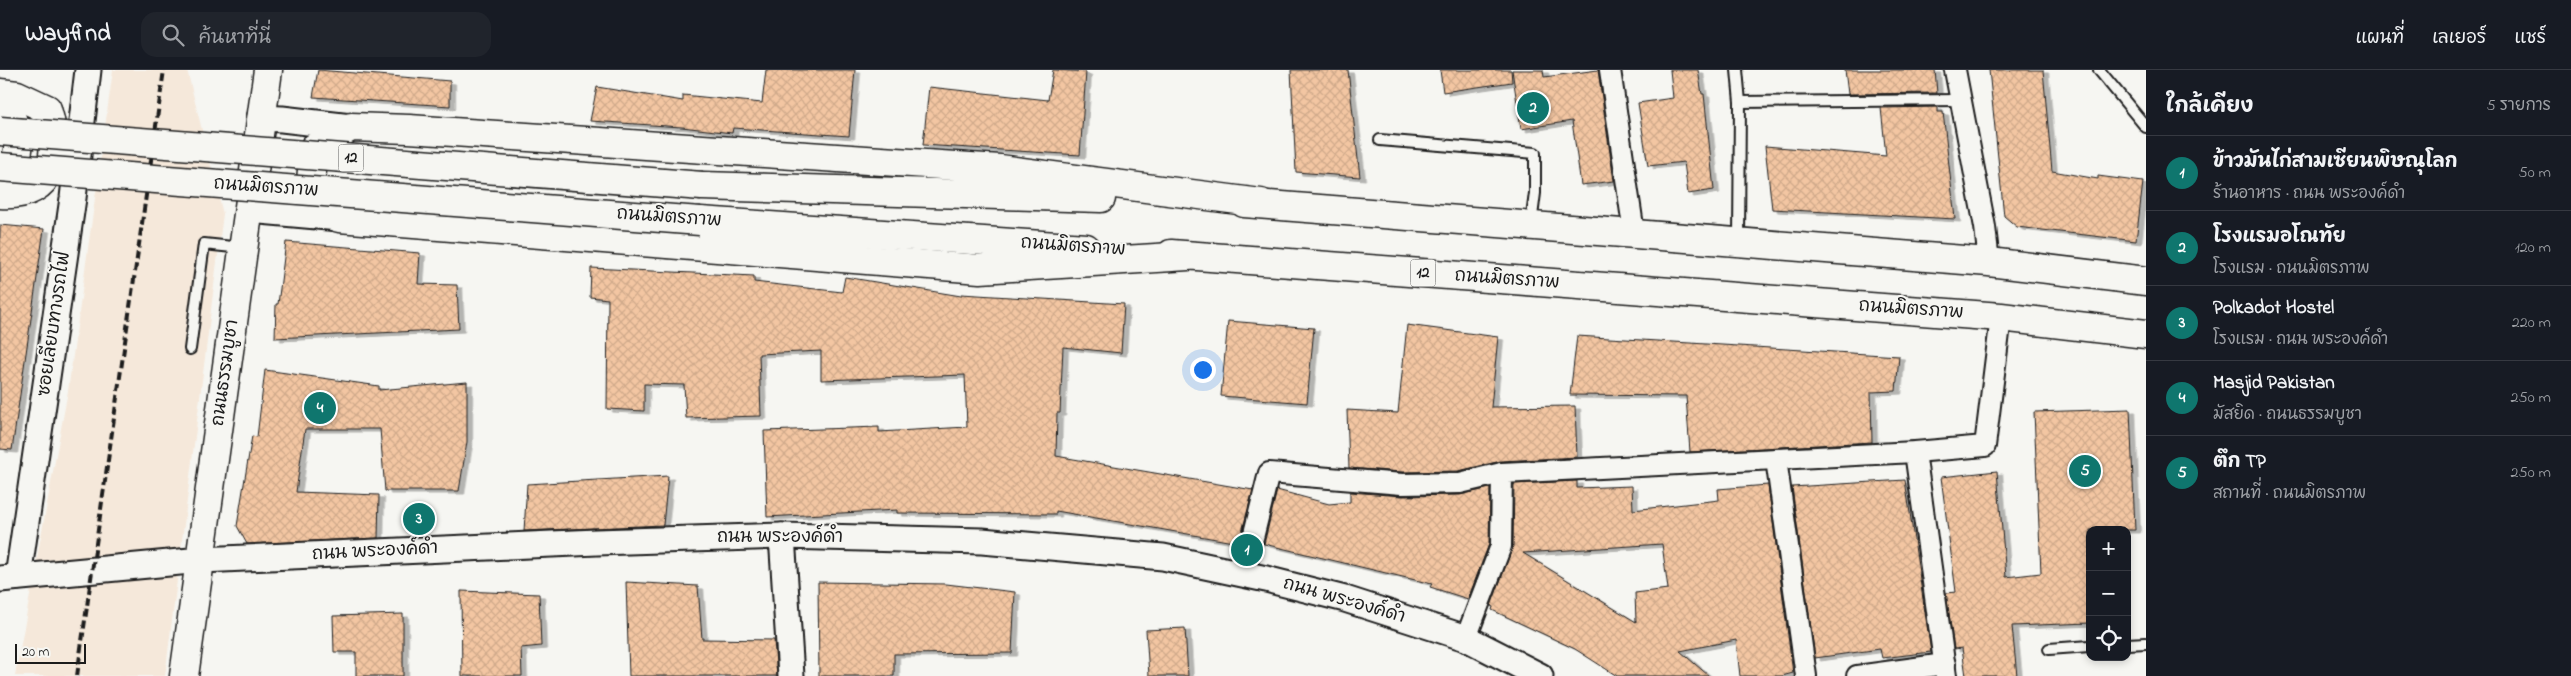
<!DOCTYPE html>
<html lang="th">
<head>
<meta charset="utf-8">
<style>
	:root { --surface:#171b24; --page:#20242c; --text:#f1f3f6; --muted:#9ea1a6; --line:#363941; --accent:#0f766e }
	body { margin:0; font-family:"Indie Flower","Playpen Sans Thai",sans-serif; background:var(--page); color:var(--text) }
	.controls { position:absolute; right:15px; bottom:15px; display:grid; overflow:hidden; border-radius:10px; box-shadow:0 2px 8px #0003 }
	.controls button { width:45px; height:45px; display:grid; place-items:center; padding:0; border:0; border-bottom:1px solid var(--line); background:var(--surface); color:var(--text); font:25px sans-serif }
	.scale { position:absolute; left:15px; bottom:12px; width:71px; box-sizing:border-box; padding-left:5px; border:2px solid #1c1c1c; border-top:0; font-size:14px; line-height:18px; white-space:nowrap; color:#1c1c1c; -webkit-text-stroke:4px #f6f6f2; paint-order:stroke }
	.you { position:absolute; left:1202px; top:299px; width:18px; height:18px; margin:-12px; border:4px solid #fff; border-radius:50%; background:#1a73e8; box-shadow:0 0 0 8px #1a73e833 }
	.badge { display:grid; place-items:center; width:32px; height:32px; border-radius:50%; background:var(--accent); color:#fff; font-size:16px; font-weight:700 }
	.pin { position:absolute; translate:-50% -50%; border:2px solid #fff; box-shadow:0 1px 5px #0006 }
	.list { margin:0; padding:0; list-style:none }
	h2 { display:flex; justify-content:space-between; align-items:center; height:65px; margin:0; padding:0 20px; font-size:21px }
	h2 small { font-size:16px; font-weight:400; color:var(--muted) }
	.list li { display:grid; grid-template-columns:32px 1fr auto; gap:15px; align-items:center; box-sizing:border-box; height:75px; padding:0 20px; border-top:1px solid var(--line) }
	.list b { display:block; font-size:19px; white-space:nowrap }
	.list p { margin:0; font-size:16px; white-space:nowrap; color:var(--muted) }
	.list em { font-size:16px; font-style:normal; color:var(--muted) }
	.icon { flex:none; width:28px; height:28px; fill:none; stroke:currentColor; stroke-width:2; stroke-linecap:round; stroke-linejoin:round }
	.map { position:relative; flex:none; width:2146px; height:606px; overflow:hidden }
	header { display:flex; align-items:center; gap:30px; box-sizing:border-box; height:70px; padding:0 25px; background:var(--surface); border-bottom:1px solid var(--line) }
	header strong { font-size:24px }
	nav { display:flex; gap:28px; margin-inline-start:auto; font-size:18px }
	.search { width:350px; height:45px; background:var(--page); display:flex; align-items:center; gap:12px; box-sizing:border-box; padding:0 18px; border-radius:15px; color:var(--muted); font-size:19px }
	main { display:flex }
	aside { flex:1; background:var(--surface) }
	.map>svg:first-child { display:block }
	.built { fill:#f5e8da }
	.building { fill:url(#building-cross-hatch); stroke:#1c1c1c; fill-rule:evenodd; filter:url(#shadow) }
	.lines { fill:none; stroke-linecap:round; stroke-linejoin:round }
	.service-casing { stroke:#1c1c1c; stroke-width:14 }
	.minor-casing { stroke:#1c1c1c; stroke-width:24 }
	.tertiary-casing { stroke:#1c1c1c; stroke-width:29 }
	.secondary-casing { stroke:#1c1c1c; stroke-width:31 }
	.primary-casing { stroke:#1c1c1c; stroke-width:31 }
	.service { stroke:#f6f6f2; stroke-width:10 }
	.minor { stroke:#f6f6f2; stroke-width:20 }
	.tertiary { stroke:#f6f6f2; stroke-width:25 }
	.secondary { stroke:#f6f6f2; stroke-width:28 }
	.primary { stroke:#f6f6f2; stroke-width:28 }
	.rail { stroke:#1c1c1c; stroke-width:4; stroke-dasharray:8 4; stroke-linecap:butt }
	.primary-bridge-casing { stroke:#1c1c1c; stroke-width:31; stroke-linecap:butt }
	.primary-bridge { stroke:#f6f6f2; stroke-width:28 }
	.labels { text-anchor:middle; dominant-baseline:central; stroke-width:4; stroke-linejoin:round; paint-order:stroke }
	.shield { fill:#f6f6f2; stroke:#5d5d5c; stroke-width:1 }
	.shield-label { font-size:16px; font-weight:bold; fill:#1c1c1c }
	.street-label { font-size:18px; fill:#1c1c1c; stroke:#f6f6f2 }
</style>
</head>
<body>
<header>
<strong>Wayfind</strong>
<div class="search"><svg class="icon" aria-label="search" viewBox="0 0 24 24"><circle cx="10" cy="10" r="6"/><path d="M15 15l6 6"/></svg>ค้นหาที่นี่</div>
<nav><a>แผนที่</a><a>เลเยอร์</a><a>แชร์</a></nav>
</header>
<main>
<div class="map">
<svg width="2146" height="606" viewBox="0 0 2146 606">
	<defs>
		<pattern id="building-cross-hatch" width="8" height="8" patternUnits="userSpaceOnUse" patternTransform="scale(1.25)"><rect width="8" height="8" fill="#f3c6a2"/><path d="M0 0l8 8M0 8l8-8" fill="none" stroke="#d0aa8b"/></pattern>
		<filter id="shadow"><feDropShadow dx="5.5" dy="3" stdDeviation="0" flood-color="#0004"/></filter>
	</defs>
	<rect width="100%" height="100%" fill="#f6f6f2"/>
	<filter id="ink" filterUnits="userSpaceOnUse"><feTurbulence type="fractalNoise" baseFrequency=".02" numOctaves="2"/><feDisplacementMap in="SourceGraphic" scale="10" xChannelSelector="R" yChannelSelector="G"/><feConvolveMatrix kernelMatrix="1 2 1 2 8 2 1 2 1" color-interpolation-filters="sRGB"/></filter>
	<g filter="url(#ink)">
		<polygon class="built" points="113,0 187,0 223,144 165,606 15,606 68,321"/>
		<g class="building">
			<polygon points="318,0 450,11 450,36 313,27"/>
			<polygon points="766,0 855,0 849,66 733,58 732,63 682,57 590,51 597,17 683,31 683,25 762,33"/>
			<polygon points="1053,0 1086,2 1080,85 923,75 929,17 1048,30"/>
			<polygon points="1291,0 1348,0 1360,107 1296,102"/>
			<polygon points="1440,0 1511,0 1512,12 1443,22"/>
			<polygon points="1512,0 1543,0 1544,7 1598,0 1614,111 1581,115 1572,51 1521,59"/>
			<polygon points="1670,0 1698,0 1702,24 1704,24 1714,120 1688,124 1684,92 1648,96 1638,33 1673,28"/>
			<polygon points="1845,0 1935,0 1937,23 1848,24"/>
			<polygon points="1989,0 2043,0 2052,101 2098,109 2098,106 2143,112 2136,171 2017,157 2004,146"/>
			<polygon points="1938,37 1938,42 1943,42 1955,149 1772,139 1765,76 1886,86 1881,38"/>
			<polygon points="0,155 44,159 12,380 0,379"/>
			<polygon points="286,172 420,183 418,214 457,215 459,259 275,268 276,234 278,234"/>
			<polygon points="591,198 754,206 754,212 842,222 845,207 961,226 961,224 1124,234 1121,283 1063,277 1060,343 1057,343 1056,386 1253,420 1239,473 1056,441 1056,444 897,443 897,440 767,447 764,361 879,357 879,362 967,357 965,305 821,310 821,281 759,284 761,346 686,348 684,315 644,314 644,341 607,339 608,229 590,227"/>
			<polygon points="1228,251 1314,258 1307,333 1221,326"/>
			<polygon points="1407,255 1498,267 1491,337 1575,336 1577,387 1501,391 1458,401 1402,402 1349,398 1347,340 1398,343"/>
			<polygon points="1577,266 1899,286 1896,321 1871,322 1872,372 1690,382 1686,326 1570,325"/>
			<polygon points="265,300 379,316 379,320 467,312 467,372 459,421 385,421 380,359 305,359 296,422 379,425 378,468 247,474 237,456 252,366 257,367"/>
			<polygon points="2130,339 2135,460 2090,460 2090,553 2012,556 2017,606 1966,606 1962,578 1954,579 1946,523 1956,522 1941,407 1997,401 2006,507 2041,503 2034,342"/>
			<polygon points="668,406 663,455 524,461 527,414"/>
			<polygon points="1905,410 1931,582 1882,588 1880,579 1815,588 1792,417"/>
			<path d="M1577,411V418L1632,416L1633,440L1719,430L1718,419L1768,415L1793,603L1782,606H1740L1736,570L1680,581L1709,606H1617L1575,579L1492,540L1493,537L1491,536L1513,476L1514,414ZM1662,474L1668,519L1635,523L1636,552L1523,483Z"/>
			<polygon points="1490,418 1489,474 1468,529 1430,517 1432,514 1264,474 1277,420 1329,434 1350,432 1350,422 1402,426 1460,425"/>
			<polygon points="626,512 698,516 702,569 774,570 777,606 629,606"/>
			<polygon points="818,512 946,514 1015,522 1012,583 894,584 894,606 819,606"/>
			<polygon points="461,521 539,524 541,576 521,578 522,606 462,606"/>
			<polygon points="403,544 403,606 356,606 356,582 334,582 333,546"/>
			<polygon points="1185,558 1188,606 1149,606 1146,560"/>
		</g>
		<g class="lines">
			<g class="service-casing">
				<g id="service">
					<polyline points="1737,0 1740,32 1739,170"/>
					<polyline points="2099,0 2146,57"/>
					<polyline points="1740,32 1961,30"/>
					<polyline points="1380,70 1535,83 1535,123 1531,154"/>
					<polyline points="190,279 204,174 242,178"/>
					<polyline points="2127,574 2146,573"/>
					<polyline points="2049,579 2090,576"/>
				</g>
			</g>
			<g class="minor-casing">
				<g id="minor">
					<polyline points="1610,0 1634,163"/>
					<polyline points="1955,0 1985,157 1989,192"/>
					<polyline points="1915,382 1946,606"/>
					<polyline points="1776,389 1806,606"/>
					<polyline points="1244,504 1269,403 1402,414 1460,413 1502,403"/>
					<polyline points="1466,568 1501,476 1502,403 1915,382 1985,376 2001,247"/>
					<polyline points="1857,606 1945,594"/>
				</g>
			</g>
			<g class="tertiary-casing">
				<g id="tertiary">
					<polyline points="260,48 282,49 351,57"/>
					<polyline points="248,140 339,148"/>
					<polyline points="782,466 791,606"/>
					<polyline points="18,507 73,128 88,0"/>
					<polyline points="0,509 201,490 597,472 782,466 982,471 1163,487 1266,509 1345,529 1466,568 1540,606"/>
				</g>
			</g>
			<g class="secondary-casing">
				<polyline id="secondary" points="184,606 268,0"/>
			</g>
			<g class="primary-casing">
				<g id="primary">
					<path d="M0,23L17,25L47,39C60,82 57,128 0,124"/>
					<path d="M0,33C11,39 20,67 18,80C16,92 8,102 0,110"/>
					<polyline points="702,116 1101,128"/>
					<polyline points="1244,133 1989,192 2146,211"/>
					<polyline points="700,151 1086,178"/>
					<polyline points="1171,184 2001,247 2146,264"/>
					<polyline points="1188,186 980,199 339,148 310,122 314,78 351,57 409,59 1000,99 1261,133"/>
				</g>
			</g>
			<use href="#service" class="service"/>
			<use href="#minor" class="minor"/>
			<use href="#tertiary" class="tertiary"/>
			<use href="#secondary" class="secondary"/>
			<use href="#primary" class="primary"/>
			<polyline class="rail" points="77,606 164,0"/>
			<g class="primary-bridge-casing">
				<g id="primary-bridge">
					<polyline points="0,61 702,116"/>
					<polyline points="0,97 700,151"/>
				</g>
			</g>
			<use href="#primary-bridge" class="primary-bridge"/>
		</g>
	</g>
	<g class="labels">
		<g class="shield">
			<rect x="338.5" y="74.5" width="25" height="27" rx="4"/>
			<rect x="1410.5" y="189.5" width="25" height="27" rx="4"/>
		</g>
		<g class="shield-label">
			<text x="351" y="88">12</text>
			<text x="1423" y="203">12</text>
		</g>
		<g class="street-label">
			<text transform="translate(266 118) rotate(4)">ถนนมิตรภาพ</text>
			<text transform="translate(669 148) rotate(4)">ถนนมิตรภาพ</text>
			<text transform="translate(1073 177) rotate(4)">ถนนมิตรภาพ</text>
			<text transform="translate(1507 210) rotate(4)">ถนนมิตรภาพ</text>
			<text transform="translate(1911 240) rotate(4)">ถนนมิตรภาพ</text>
			<text transform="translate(55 254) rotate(-82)">ซอยเลียบทางรถไฟ</text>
			<text transform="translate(226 303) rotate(-82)">ถนนธรรมบูชา</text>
			<text x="780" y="468">ถนน พระองค์ดำ</text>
			<text transform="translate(375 482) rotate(-3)">ถนน พระองค์ดำ</text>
			<text transform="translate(1344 531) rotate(16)">ถนน พระองค์ดำ</text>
		</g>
	</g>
</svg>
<div class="controls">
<button>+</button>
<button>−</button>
<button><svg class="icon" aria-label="locate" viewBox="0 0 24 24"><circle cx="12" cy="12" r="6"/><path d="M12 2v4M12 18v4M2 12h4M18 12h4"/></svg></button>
</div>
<div class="scale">20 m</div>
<div class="you"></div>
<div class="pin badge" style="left:1247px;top:480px">1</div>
<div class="pin badge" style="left:1533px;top:38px">2</div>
<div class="pin badge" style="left:419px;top:449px">3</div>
<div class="pin badge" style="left:320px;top:338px">4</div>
<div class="pin badge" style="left:2085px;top:401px">5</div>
</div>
<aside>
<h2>ใกล้เคียง<small>5 รายการ</small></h2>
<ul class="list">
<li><span class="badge">1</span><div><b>ข้าวมันไก่สามเซียนพิษณุโลก</b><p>ร้านอาหาร · ถนน พระองค์ดำ</p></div><em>50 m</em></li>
<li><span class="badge">2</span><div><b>โรงแรมอโณทัย</b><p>โรงแรม · ถนนมิตรภาพ</p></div><em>120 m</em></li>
<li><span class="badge">3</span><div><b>Polkadot Hostel</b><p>โรงแรม · ถนน พระองค์ดำ</p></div><em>220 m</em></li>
<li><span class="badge">4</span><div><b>Masjid Pakistan</b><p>มัสยิด · ถนนธรรมบูชา</p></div><em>250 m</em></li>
<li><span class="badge">5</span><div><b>ตึก TP</b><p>สถานที่ · ถนนมิตรภาพ</p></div><em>250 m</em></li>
</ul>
</aside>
</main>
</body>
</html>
